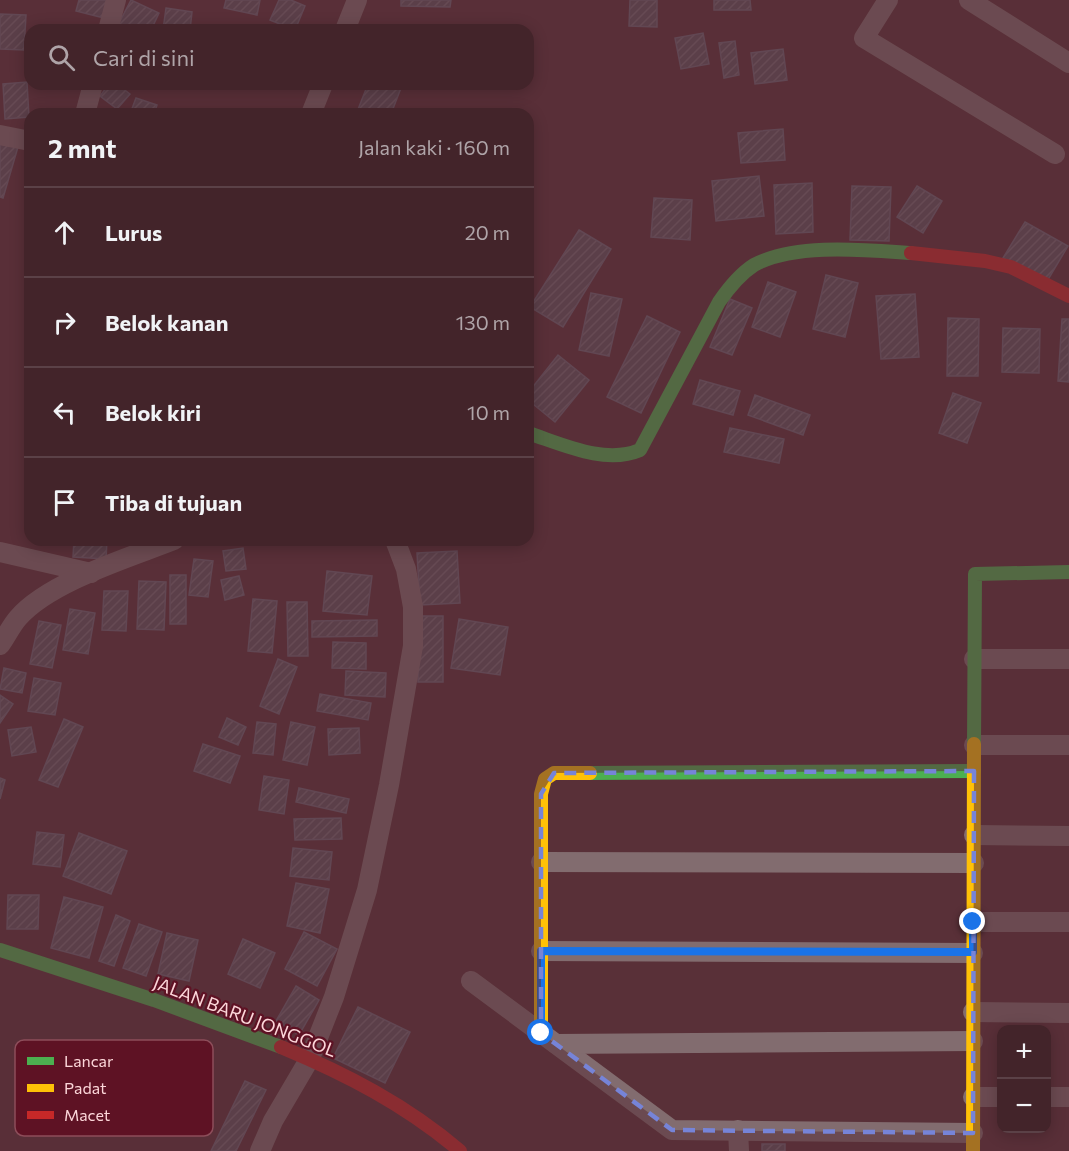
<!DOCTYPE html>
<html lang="id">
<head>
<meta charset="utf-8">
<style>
	:root { --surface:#43242a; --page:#4d3036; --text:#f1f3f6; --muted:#afa4a8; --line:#5b4147 }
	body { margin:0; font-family:Commissioner,sans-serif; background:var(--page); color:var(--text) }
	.controls { position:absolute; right:18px; bottom:18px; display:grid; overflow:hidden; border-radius:12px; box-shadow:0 3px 15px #0003 }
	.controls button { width:54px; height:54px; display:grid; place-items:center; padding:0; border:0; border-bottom:2px solid var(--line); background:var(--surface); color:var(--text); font:30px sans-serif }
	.stop { position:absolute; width:18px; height:18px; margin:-14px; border:4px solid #1a73e8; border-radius:50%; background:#fff }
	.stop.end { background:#1a73e8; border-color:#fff; box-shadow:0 2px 6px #0008 }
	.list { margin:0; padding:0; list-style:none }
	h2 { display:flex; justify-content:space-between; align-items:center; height:78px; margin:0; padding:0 24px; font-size:26px }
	h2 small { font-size:20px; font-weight:400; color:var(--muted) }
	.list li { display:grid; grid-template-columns:39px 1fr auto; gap:18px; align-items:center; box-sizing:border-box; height:90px; padding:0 24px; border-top:2px solid var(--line) }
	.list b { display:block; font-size:22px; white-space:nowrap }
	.list em { font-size:20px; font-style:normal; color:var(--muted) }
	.icon { flex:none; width:33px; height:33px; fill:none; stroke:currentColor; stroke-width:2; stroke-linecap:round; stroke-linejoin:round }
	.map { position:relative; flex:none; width:1069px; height:1151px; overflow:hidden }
	.search { position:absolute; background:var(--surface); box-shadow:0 3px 15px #0003; left:24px; top:24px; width:510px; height:66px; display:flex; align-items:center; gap:15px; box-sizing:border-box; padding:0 21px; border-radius:18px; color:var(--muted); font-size:22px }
	.panel { position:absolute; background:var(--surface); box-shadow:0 3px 15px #0003; left:24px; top:108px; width:510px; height:438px; border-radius:18px }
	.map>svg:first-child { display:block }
	.building { fill:url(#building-hatch); stroke:#6c6473; stroke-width:1.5 }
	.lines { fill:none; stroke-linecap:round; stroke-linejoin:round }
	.street { stroke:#826c6f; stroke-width:20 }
	.fast { stroke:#4caf50; stroke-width:14 }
	.slow { stroke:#ffc107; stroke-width:14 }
	.jam { stroke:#c62828; stroke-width:14 }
	.route { stroke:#1a73e8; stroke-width:8 }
	.marked { fill:none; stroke:#7684d8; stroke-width:4.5; stroke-dasharray:12 8; stroke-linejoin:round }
	.labels { text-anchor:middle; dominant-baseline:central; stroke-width:4.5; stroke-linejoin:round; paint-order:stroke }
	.street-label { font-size:18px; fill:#fcd6d9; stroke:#5e1224 }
	.key { fill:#5e1224; stroke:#8d4d5a; stroke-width:1.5 }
	.key-label { font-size:16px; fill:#fcd6d9 }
</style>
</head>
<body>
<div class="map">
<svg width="1069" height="1151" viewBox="0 0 1069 1151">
	<defs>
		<pattern id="building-hatch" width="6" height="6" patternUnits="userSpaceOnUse" patternTransform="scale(1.5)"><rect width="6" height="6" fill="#5e525e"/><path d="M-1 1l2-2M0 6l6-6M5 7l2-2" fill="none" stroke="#766a74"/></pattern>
	</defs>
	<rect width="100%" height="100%" fill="#593038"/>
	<g class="building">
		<polygon points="79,0 113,0 108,19 76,11"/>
		<polygon points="131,0 159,13 151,30 123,30 117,27"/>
		<polygon points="226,0 260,0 257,15 224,8"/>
		<polygon points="279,0 291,0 305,6 295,30 270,20"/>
		<polygon points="401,0 451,0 450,7 401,6"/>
		<polygon points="630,0 657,0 657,27 629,26"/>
		<polygon points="714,0 750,0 751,10 714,10"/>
		<polygon points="166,8 192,12 190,30 163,30"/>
		<polygon points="0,14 26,15 24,50 0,49"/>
		<polygon points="703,33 709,64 681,69 675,38"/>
		<polygon points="735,41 739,75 724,78 719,43"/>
		<polygon points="783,49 787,80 755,84 751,53"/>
		<polygon points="27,82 29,117 5,119 3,84"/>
		<polygon points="109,84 117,84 130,94 117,109 100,96"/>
		<polygon points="144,84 161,84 160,89"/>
		<polygon points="368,84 390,84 401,88 391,114 357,112"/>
		<polygon points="136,98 157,105 154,114 130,114"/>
		<polygon points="783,129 785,160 741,163 738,133"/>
		<polygon points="0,142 18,147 3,198 0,197"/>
		<polygon points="759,176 764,216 716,221 712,181"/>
		<polygon points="812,183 813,232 776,234 774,185"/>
		<polygon points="852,186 891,187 889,241 850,240"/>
		<polygon points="917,186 942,201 923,233 897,217"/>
		<polygon points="654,198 692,200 690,240 651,237"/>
		<polygon points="1025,222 1068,246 1046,283 1003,258"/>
		<polygon points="579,230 611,249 563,327 530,307"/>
		<polygon points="826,275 858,283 845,337 813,329"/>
		<polygon points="768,282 796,292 780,337 752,327"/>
		<polygon points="591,293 622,299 609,356 579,350"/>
		<polygon points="915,294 919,357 881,359 876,296"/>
		<polygon points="730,299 752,308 732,355 710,347"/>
		<polygon points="647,316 680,332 641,413 607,397"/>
		<polygon points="948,318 979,319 978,376 947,376"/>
		<polygon points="1062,319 1069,319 1069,382 1058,381"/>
		<polygon points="1003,328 1040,329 1039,373 1002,372"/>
		<polygon points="558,355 589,380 555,422 528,400 528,393"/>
		<polygon points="700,380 740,391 733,415 693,404"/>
		<polygon points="953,393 981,403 967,443 939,433"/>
		<polygon points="755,395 810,415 803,435 748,415"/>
		<polygon points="730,428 784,439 779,463 724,452"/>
		<polygon points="74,540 107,540 106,559 73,557"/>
		<polygon points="113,540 135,540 134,545 113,544"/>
		<polygon points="243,548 246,569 226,571 223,551"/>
		<polygon points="457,551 460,603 420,605 417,553"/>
		<polygon points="194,559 213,561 208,597 189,595"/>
		<polygon points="327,571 372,576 367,615 323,611"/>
		<rect x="170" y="575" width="16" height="49"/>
		<polygon points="239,576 244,595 225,600 221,580"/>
		<polygon points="139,581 166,582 164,630 137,629"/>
		<polygon points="104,591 128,591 126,631 102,630"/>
		<polygon points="253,599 277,601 272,653 248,651"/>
		<polygon points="287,602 307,602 308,656 288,656"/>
		<polygon points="70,609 95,613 88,654 63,650"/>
		<rect x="418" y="616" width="25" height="66"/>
		<polygon points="459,619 508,627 500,675 451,668"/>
		<polygon points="377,620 377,636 312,637 312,621"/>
		<polygon points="39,621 61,625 52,668 30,664"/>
		<polygon points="333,642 366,643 366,669 332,668"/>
		<polygon points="278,659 297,667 279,714 260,706"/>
		<polygon points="4,668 26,673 22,693 0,689"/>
		<polygon points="346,671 386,673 385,697 345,695"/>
		<polygon points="34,678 61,683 55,715 28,711"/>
		<polygon points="320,694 371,703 368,720 317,711"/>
		<polygon points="0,695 13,704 0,723"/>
		<polygon points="227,718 246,727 238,745 219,737"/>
		<polygon points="64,719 83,727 58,787 39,780"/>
		<polygon points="257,722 276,724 273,755 253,753"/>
		<polygon points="291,722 315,727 307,765 283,760"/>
		<polygon points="31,727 36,752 12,756 8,730"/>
		<polygon points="359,728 360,753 329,755 328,729"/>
		<polygon points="203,744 240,756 230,783 194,771"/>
		<polygon points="264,776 289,780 284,814 259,810"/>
		<polygon points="0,778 5,780 0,799"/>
		<polygon points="299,788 349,799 346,813 296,802"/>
		<polygon points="341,818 342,839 295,840 294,819"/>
		<polygon points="37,832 64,835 60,867 33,864"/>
		<polygon points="79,833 127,851 111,894 63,876"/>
		<polygon points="293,848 332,852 329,880 290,876"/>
		<polygon points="296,883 329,889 320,933 287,926"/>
		<polygon points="8,895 39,895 38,929 7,929"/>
		<polygon points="64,897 103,907 89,958 51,948"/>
		<polygon points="116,915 130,921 114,966 99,961"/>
		<polygon points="139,924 162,932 146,976 123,968"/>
		<polygon points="304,932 337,949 317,986 285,969"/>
		<polygon points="167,933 198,940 189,981 158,974"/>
		<polygon points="243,939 275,953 260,988 228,974"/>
		<polygon points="296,986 319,1000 299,1035 276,1021"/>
		<polygon points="358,1007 410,1032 385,1083 333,1058"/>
		<polygon points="245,1081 266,1090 236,1151 211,1151"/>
		<rect x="762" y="1144" width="23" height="7"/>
	</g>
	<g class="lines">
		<g class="street">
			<polyline points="888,0 864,38 1055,154"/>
			<polyline points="969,0 1069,63"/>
			<polyline points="108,30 116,0"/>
			<polyline points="345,30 357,0"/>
			<polyline points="85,114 93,84"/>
			<polyline points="311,114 323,84"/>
			<polyline points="0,135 30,141"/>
			<polyline points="0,552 91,573"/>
			<path d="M0,645C6,637 11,626 18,618C49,582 128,558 174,540"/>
			<polyline points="974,659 1069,659"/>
			<polyline points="974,745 1069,745"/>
			<polyline points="974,835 1069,836"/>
			<polyline points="541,862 974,863"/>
			<polyline points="973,922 1069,922"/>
			<polyline points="541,951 973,953"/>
			<polyline points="471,981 672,1130 973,1133"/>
			<polyline points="973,1012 1069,1013"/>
			<polyline points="556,1044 973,1041"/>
			<polyline points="973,1097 1002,1097"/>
			<polyline points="1046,1097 1069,1097"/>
			<polyline points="738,1130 739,1151"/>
			<polyline points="260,1151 273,1121 310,1058 334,997 367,890 389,785 413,646 413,607 406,569 395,540"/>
		</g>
		<g class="fast">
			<path d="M528,433C562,444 605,465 640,450L719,302C728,289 740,274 754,265C795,243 865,250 911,253"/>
			<polyline points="974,744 975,574 1069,572"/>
			<polyline points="590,773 974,771"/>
			<polyline points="0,950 154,1000 281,1047"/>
		</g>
		<g class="slow">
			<polyline points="541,1033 541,794 545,779 554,773 590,773"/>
			<polyline points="973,1151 974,744"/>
		</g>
		<g class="jam">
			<polyline points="911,253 985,261 1011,267 1069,296"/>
			<path d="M281,1047C346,1074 406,1105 460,1151"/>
		</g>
	</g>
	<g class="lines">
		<polyline class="route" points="541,1033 541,951 973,952 973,922"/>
	</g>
	<path d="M0 0H1069V1151H0ZM974,771L973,1133L672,1130L541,1033V794L554,773Z" fill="#593038" fill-opacity=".55" fill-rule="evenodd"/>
	<path class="marked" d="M974,771L973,1133L672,1130L541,1033V794L554,773Z"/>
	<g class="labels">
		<g class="street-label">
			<text transform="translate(245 1016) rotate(21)">JALAN BARU JONGGOL</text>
		</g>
	</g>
	<rect x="15" y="1040" width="198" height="96" rx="9" class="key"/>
	<rect x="27" y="1057" width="27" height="8" fill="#4caf50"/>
	<rect x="27" y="1084" width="27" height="8" fill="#ffc107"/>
	<rect x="27" y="1111" width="27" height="8" fill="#c62828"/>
	<g class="key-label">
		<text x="64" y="1067">Lancar</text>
		<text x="64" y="1094">Padat</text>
		<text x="64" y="1121">Macet</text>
	</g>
</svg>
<div class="controls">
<button>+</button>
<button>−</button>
</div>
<div class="stop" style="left:541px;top:1033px"></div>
<div class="stop end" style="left:973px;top:922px"></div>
<div class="search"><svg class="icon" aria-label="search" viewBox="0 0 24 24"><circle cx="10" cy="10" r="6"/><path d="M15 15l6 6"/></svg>Cari di sini</div>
<section class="panel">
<h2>2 mnt<small>Jalan kaki · 160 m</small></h2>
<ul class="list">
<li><svg class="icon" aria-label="ahead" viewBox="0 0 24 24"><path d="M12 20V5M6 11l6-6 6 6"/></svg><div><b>Lurus</b></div><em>20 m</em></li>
<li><svg class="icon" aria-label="right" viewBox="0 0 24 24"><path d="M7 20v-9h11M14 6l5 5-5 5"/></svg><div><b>Belok kanan</b></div><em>130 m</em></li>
<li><svg class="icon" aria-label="left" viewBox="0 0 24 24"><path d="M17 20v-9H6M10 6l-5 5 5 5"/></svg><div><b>Belok kiri</b></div><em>10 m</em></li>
<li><svg class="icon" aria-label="arrive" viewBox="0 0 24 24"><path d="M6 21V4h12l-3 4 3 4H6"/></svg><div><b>Tiba di tujuan</b></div></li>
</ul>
</section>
</div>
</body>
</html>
